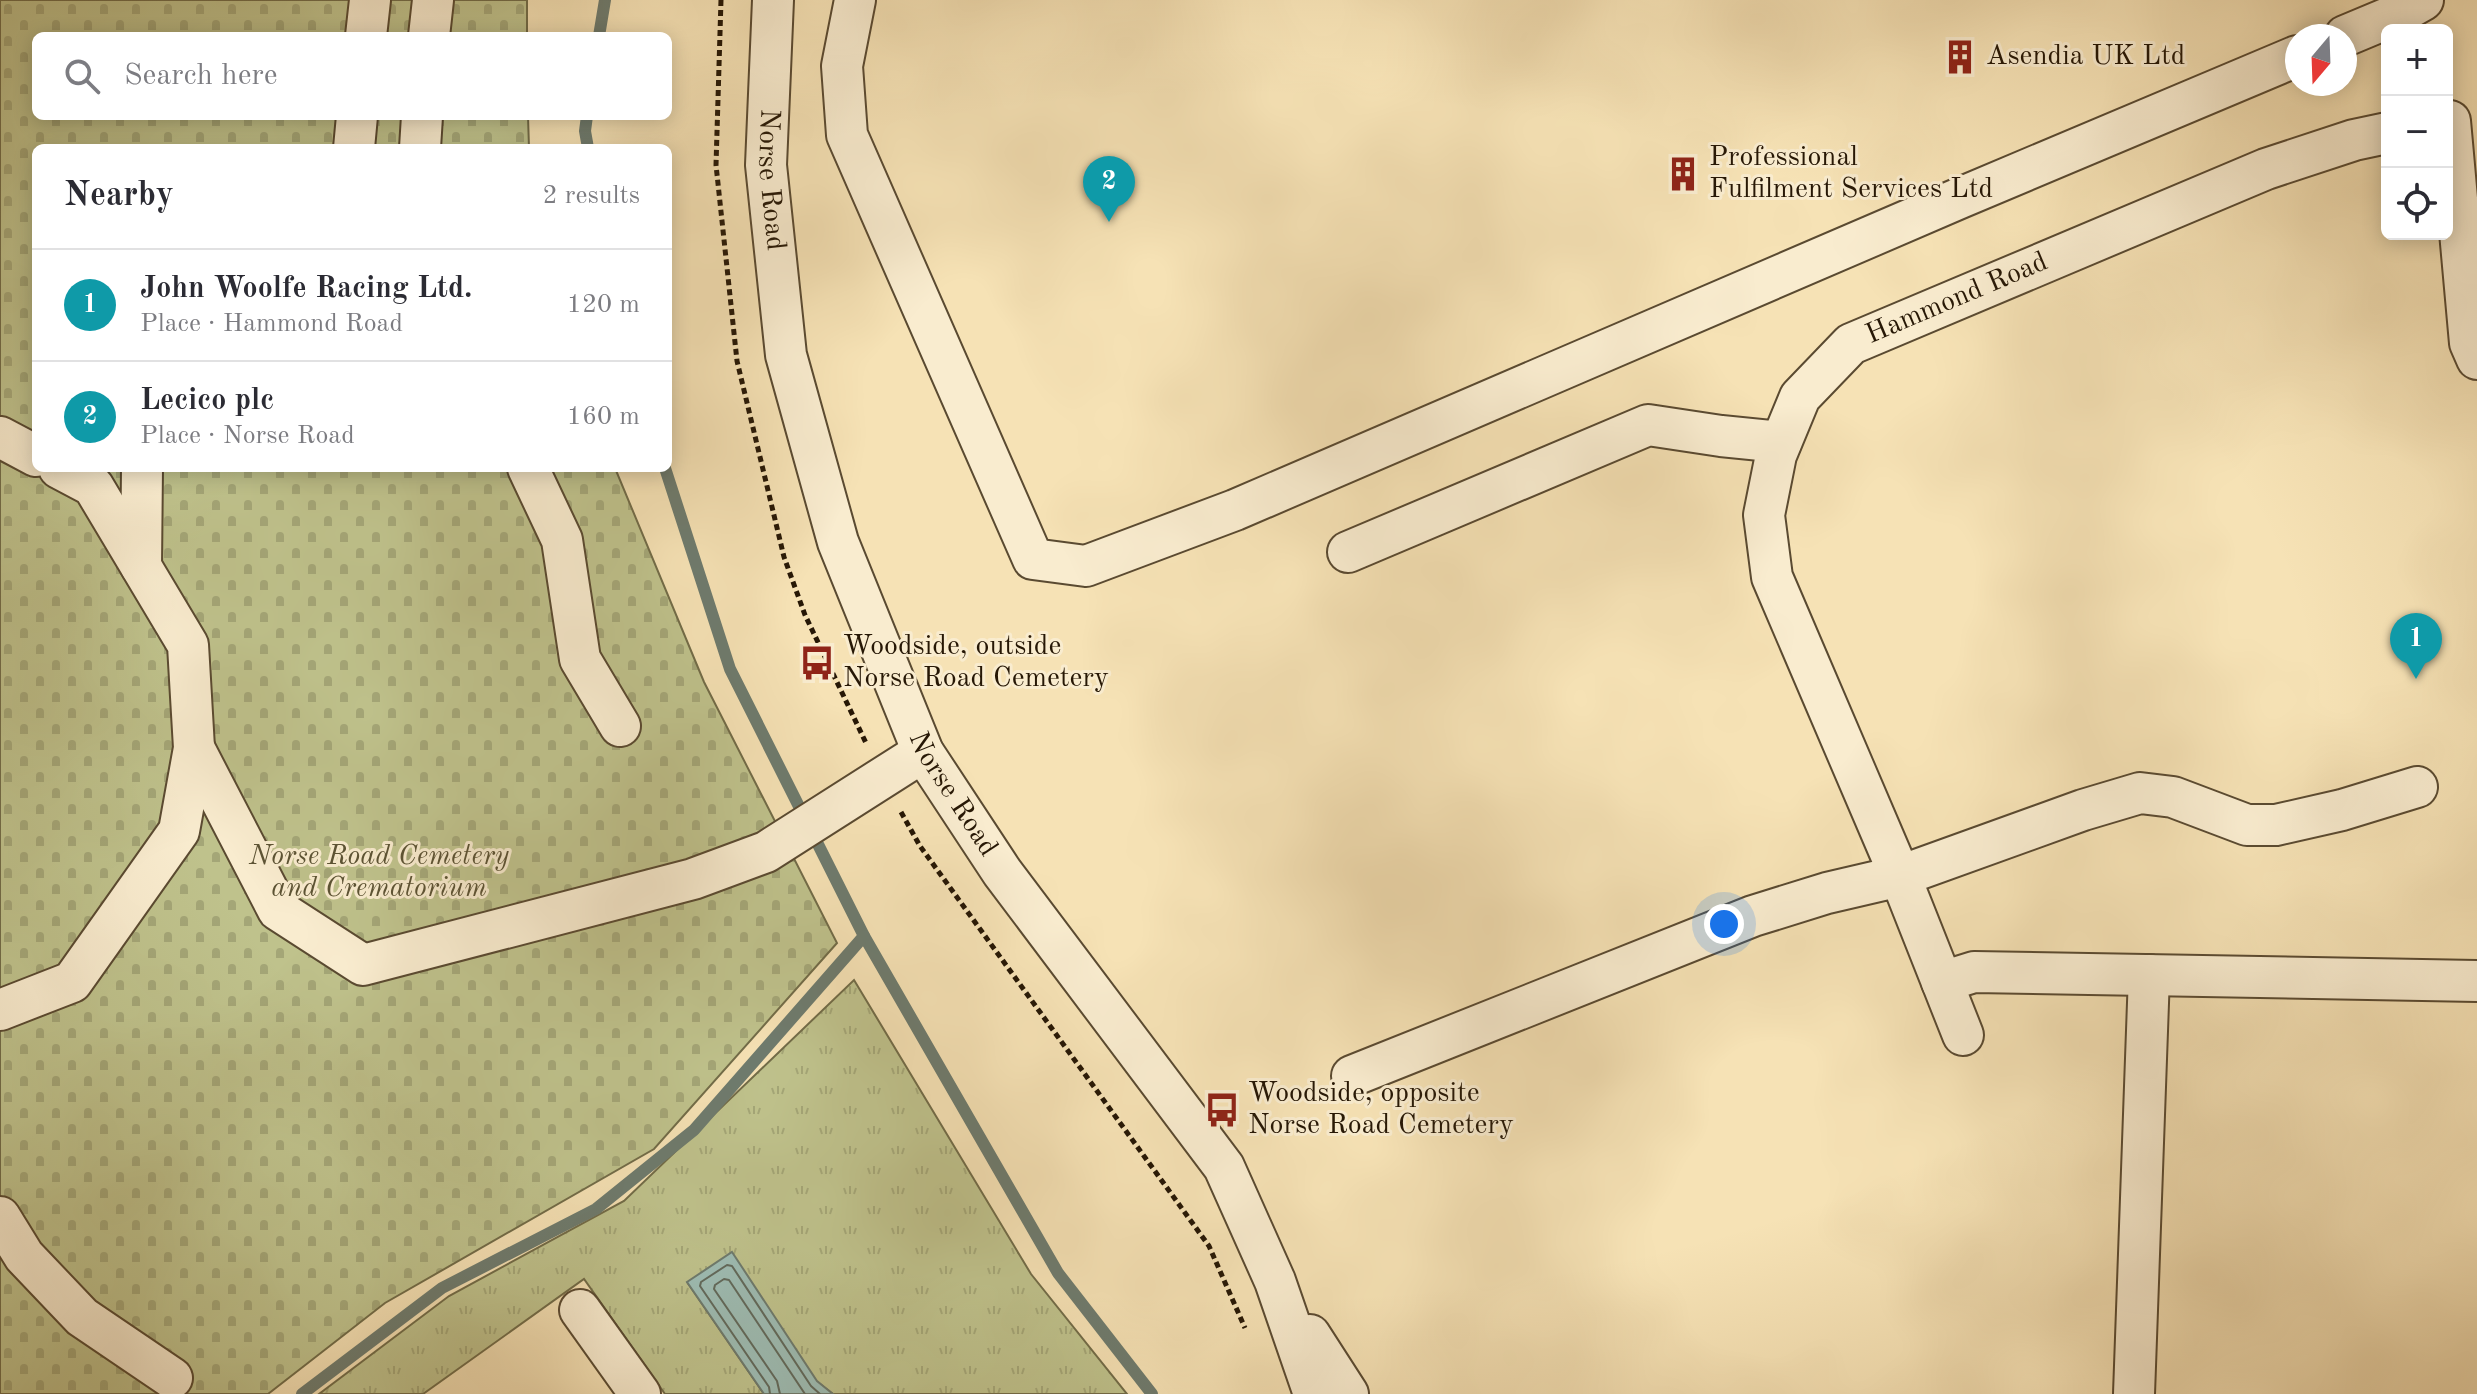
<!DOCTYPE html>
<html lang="en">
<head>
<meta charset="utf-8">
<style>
	:root { --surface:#fff; --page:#f7f7f7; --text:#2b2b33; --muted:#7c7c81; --line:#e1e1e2; --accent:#8f2418 }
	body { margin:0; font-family:"Old Standard TT",serif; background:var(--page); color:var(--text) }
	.controls { position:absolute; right:24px; top:24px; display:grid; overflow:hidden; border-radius:12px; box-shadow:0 4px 20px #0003 }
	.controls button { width:72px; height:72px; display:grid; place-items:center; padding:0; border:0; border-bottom:2px solid var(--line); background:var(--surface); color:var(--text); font:40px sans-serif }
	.compass { position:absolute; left:2285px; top:24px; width:72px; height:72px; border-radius:50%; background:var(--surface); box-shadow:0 4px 20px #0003; rotate:199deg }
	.you { position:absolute; left:1724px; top:924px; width:28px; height:28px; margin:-20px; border:6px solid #fff; border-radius:50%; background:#1a73e8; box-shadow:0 0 0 12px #1a73e833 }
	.badge { display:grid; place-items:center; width:52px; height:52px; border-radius:50%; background:var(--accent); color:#fff; font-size:26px; font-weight:700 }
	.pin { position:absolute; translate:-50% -66px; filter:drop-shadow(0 2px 4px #0008) }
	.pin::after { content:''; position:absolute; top:42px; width:28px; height:24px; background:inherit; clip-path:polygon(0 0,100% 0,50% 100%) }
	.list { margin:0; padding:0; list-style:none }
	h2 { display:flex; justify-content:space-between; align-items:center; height:104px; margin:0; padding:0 32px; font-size:34px }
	h2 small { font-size:26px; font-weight:400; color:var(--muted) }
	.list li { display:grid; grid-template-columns:52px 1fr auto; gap:24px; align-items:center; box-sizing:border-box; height:112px; padding:0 32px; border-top:2px solid var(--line) }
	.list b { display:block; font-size:30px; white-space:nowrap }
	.list p { margin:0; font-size:26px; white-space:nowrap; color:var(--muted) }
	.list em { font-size:26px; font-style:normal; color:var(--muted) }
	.icon { flex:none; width:44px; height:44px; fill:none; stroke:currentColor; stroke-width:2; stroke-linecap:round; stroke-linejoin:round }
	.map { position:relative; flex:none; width:2477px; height:1394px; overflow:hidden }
	.search { position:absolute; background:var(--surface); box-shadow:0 4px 20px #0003; left:32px; top:32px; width:640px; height:88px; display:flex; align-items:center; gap:20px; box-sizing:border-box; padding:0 28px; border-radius:12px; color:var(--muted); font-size:30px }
	.panel { position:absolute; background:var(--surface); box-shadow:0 4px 20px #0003; left:32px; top:144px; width:640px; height:328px; border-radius:12px }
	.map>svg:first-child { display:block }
	.grass { fill:url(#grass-tufts); stroke:#726c48; stroke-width:2 }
	.cemetery { fill:url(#cemetery-stones); stroke:#726c48; stroke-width:2 }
	.water { fill:#9ebdb4; stroke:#6e7b6e; stroke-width:2 }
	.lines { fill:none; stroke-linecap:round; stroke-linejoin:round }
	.shore { stroke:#626a5c; stroke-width:2 }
	.stream { stroke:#6e7b6e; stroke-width:12 }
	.minor-casing { stroke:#5a4a31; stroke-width:44 }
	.path { stroke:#261705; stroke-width:5; stroke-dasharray:6 4; stroke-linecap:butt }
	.minor { stroke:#f9eccf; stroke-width:40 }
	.labels { text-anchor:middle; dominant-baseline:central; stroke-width:6; stroke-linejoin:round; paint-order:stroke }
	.poi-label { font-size:28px; fill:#261705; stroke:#f9eccf; text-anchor:start }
	.street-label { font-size:28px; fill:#261705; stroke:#f9eccf }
	.park-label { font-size:28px; font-style:italic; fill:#5c5334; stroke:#f9eccf }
</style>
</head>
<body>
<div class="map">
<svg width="2477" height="1394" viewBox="0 0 2477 1394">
	<defs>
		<pattern id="grass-tufts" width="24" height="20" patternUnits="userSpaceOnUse" patternTransform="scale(2)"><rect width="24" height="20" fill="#bfc28c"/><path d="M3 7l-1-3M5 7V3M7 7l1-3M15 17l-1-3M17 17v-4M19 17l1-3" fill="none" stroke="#a4a677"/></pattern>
		<pattern id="cemetery-stones" width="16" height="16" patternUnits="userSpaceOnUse" patternTransform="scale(2)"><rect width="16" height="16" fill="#bfc28c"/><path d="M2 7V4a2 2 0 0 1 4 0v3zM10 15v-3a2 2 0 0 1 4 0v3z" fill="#a4a677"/></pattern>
	</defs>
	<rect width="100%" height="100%" fill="#f6e2b5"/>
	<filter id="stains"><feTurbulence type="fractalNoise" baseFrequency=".0025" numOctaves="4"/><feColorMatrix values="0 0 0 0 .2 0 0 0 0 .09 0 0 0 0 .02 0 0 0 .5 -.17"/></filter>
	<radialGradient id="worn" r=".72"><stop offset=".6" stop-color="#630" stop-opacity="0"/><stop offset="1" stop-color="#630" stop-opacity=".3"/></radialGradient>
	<polygon class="grass" points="854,980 1031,1274 1127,1394 833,1394 687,1282 764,1394 665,1394 584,1279 423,1394 319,1394 449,1296 624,1201"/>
	<polygon class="cemetery" points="0,0 527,0 527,36 36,36 36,116 528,116 529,148 36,148 36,468 615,468 704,682 837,943 654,1149 385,1303 268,1394 0,1394"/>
	<polygon class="water" points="732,1252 817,1381 833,1394 764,1394 687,1282"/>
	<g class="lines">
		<g class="shore">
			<polyline points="770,1394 769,1387 700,1286 701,1282 727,1265 732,1266 811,1386 820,1394"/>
			<polyline points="780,1394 777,1381 714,1289 715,1285 724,1279 729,1280 805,1394"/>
		</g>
		<g class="stream">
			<polyline points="599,36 605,0"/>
			<polyline points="587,116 585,131 588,148"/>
			<polyline points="665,468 730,669 864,936 1058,1273 1152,1394"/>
			<polyline points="302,1394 442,1288 596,1209 694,1130 864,936"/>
		</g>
		<g class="minor-casing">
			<g id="minor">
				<path id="s1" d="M773,0L766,165L786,355L838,542L923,752L1002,872L1224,1167L1275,1281L1314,1394"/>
				<polyline points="855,0 842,66 847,135 1033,559 1086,566 1235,510 1960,198 2297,56"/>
				<polyline points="366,36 370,0"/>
				<polyline points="429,36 433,0"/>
				<polyline points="2345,36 2400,13 2423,0"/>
				<polyline points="2450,121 2470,343 2477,359"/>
				<polyline points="2387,133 2354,140 2266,169 1851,344 1800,397 1776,455 1764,515 1772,577 1900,876 2083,810 2140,793 2173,797 2247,825 2276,825 2342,810 2417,787"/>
				<polyline points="354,148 357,116"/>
				<polyline points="420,148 422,116"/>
				<polyline points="0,437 36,456"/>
				<polyline points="528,468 562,540 580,659 620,726"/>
				<polyline points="1348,552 1648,425 1721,436 1781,442"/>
				<polyline points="141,566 142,468"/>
				<polyline points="194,748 278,910 363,965 693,879 766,852 923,752"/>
				<polyline points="1942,982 1974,972 2477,981"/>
				<polyline points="0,1010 72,982 179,831 194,748 188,645 93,486 59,468"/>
				<polyline points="1352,1076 1753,916 1827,893 1900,876 1963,1035"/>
				<polyline points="0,1217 24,1256 82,1317 172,1378"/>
				<polyline points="580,1310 640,1394"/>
				<polyline points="1310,1335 1348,1394"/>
				<polyline points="2134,1394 2149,975"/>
			</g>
		</g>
		<g class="path">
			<polyline points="721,0 716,165 737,361 784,557 805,615 866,743"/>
			<polyline points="901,812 920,846 1209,1246 1245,1328"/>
		</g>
		<use href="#minor" class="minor"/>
	</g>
	<defs>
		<g id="building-bare" transform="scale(2.76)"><path d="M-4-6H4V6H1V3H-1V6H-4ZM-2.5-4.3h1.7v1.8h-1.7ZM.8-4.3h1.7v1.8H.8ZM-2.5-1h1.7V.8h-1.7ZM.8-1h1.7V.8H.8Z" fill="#8f2418" stroke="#f9eccf" stroke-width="2.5" paint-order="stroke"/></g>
		<g id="bus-bare" transform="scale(2.76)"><path d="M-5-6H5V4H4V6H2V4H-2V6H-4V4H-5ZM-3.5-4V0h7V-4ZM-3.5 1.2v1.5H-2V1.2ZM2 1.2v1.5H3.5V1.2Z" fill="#8f2418" stroke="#f9eccf" stroke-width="2.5" paint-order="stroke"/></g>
	</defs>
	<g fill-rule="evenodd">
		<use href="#building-bare" x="1960" y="57"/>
		<use href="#building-bare" x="1683" y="174"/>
		<use href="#bus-bare" x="817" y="663"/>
		<use href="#bus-bare" x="1222" y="1110"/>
	</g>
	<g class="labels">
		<g class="poi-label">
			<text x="1986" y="57">Asendia UK Ltd</text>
			<text x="1709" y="158">Professional<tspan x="1709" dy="32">Fulfilment Services Ltd</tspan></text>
			<text x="843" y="647">Woodside, outside<tspan x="843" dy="32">Norse Road Cemetery</tspan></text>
			<text x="1248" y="1094">Woodside, opposite<tspan x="1248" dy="32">Norse Road Cemetery</tspan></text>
		</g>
		<g class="street-label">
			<text stroke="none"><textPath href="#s1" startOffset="180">Norse Road</textPath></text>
			<text transform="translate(1957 299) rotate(-23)">Hammond Road</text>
			<text stroke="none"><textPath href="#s1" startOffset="828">Norse Road</textPath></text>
		</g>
		<g class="park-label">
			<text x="379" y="857">Norse Road Cemetery<tspan x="379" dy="32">and Crematorium</tspan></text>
		</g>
	</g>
	<rect width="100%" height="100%" filter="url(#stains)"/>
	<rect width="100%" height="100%" fill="url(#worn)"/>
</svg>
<div class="controls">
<button>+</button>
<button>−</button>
<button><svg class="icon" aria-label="locate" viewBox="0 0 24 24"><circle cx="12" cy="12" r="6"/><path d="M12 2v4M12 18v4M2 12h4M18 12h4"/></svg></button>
</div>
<svg class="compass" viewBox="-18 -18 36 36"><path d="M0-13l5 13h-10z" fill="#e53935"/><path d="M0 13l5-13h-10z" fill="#7c7c81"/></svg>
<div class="you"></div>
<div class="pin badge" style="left:2416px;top:679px;background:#0f9aa8">1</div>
<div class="pin badge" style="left:1109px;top:222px;background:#0f9aa8">2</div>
<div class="search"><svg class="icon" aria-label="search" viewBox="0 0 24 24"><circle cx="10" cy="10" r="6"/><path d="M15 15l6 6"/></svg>Search here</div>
<section class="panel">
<h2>Nearby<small>2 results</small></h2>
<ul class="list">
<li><span class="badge" style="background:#0f9aa8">1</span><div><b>John Woolfe Racing Ltd.</b><p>Place · Hammond Road</p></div><em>120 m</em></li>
<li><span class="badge" style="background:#0f9aa8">2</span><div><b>Lecico plc</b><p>Place · Norse Road</p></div><em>160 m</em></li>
</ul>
</section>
</div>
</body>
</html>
